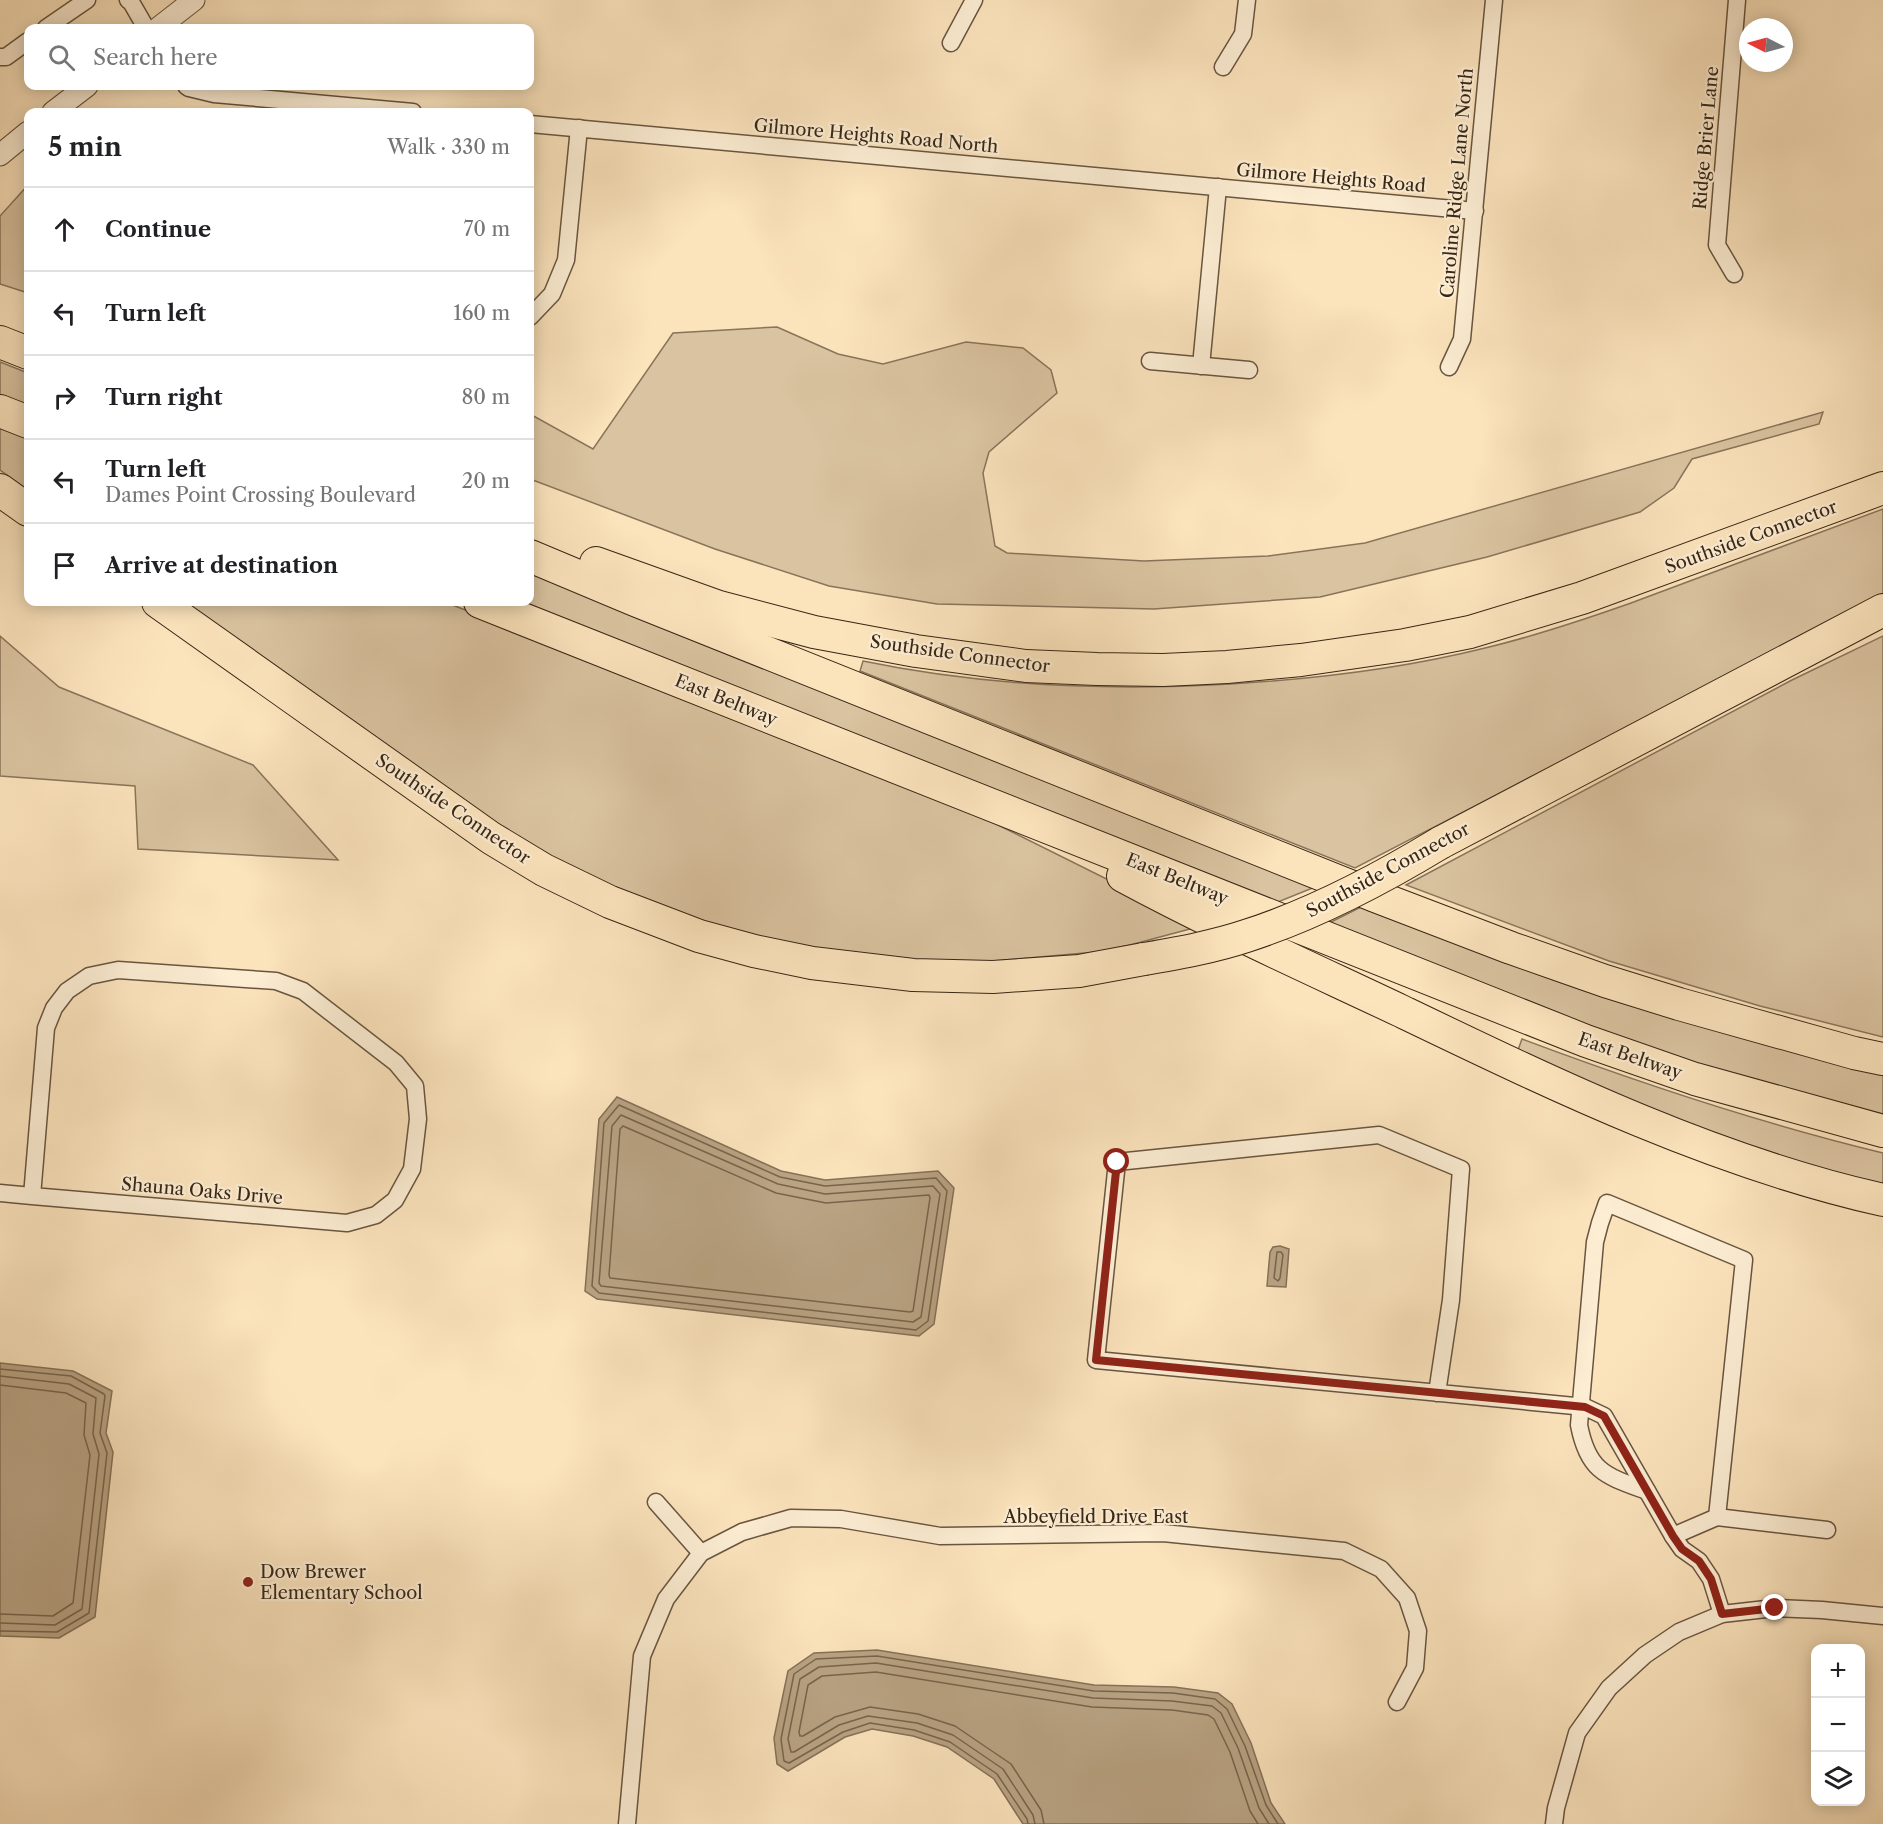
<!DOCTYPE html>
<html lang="en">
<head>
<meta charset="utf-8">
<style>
	:root { --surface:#fff; --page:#f6f6f6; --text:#202124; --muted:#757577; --line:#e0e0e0 }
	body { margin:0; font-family:"Libre Caslon Text",serif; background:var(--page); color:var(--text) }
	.controls { position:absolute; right:18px; bottom:18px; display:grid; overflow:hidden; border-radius:12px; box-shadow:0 3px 15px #0003 }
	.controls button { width:54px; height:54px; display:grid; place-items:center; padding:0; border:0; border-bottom:2px solid var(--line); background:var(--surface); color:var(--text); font:30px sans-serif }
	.compass { position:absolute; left:1739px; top:18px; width:54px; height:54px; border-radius:50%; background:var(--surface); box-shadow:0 3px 15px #0003; rotate:276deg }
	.stop { position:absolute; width:18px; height:18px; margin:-14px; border:4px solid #8f2418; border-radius:50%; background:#fff }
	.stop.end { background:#8f2418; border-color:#fff; box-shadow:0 2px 6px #0008 }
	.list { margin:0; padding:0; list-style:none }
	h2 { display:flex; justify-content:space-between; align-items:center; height:78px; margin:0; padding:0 24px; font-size:26px }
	h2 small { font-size:20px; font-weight:400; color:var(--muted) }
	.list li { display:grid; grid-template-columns:39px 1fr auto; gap:18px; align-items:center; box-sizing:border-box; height:84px; padding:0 24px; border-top:2px solid var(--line) }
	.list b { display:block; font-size:22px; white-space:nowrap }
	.list p { margin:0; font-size:20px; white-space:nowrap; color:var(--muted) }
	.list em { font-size:20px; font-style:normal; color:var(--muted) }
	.icon { flex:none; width:33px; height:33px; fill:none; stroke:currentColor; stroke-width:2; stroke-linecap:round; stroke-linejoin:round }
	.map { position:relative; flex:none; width:1883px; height:1824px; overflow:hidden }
	.search { position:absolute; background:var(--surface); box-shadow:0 3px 15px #0003; left:24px; top:24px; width:510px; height:66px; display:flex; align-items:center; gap:15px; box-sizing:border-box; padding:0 21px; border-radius:12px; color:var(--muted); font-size:22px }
	.panel { position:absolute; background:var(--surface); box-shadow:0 3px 15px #0003; left:24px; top:108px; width:510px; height:498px; border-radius:12px }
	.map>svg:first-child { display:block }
	.green { fill:#dac3a0; stroke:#89745a; stroke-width:1.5 }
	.water { fill:#b9a383; stroke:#857157; stroke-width:1.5 }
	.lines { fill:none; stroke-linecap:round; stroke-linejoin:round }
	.shore { stroke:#78644c; stroke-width:1.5 }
	.minor-casing { stroke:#69553f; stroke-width:19 }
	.tertiary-casing { stroke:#69553f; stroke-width:23 }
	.motorway-casing { stroke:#382615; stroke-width:34 }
	.minor { stroke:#fcedd3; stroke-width:16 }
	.tertiary { stroke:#fcedd3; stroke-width:21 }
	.motorway { stroke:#fbe3bc; stroke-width:32 }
	.motorway-bridge-casing { stroke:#382615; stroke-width:34; stroke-linecap:butt }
	.motorway-bridge { stroke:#fbe3bc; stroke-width:32 }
	.route { stroke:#8f2418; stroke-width:8 }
	.poi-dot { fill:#8f2418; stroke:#fcedd3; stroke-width:2 }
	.labels { text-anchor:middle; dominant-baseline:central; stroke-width:4.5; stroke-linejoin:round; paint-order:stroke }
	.street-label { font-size:18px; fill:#382615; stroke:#fcedd3 }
	.poi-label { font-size:18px; fill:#382615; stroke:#fcedd3; text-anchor:start }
</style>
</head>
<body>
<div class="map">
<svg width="1883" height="1824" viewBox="0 0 1883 1824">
	<rect width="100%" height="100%" fill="#fbe3bc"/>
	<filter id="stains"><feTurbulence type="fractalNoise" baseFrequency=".00333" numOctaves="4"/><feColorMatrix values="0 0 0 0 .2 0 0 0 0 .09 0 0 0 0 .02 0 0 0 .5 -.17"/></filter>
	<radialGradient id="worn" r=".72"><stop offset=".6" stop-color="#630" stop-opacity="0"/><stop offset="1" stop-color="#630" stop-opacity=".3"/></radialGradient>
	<g class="green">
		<polygon points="28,185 28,293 0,284 0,216"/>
		<polygon points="777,327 838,354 883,364 966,342 1023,348 1051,370 1057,393 989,452 983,473 995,546 1007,553 1144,561 1268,556 1365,543 1823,412 1819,424 1692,459 1674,488 1640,512 1487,557 1320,597 1154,609 937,604 829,586 715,549 530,479 530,414 593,449 673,333"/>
		<polygon points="0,362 28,373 28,409 0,398"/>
		<polygon points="0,423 28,434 28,490 0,470"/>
		<path d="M1883,509V595L1586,751L1527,779L1355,868L860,671L863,661C983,686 1108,691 1230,684C1316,679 1401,669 1485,648C1535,636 1583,620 1631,603C1715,572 1799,541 1883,509Z"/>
		<polygon points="530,572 1320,885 1273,904 513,602 530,602"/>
		<polygon points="183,602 445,602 912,786 994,823 1201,926 1130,945 1096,952 993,961 945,962 899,960 811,949 706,924 620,891 524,843"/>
		<polygon points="0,636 59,687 253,765 338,860 138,849 135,786 0,776"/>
		<polygon points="1883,636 1883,1037 1760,1006 1609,961 1406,885 1792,680"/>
		<path d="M1365,905C1438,935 1511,966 1585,991C1683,1024 1784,1047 1883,1074V1120L1771,1089L1588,1027L1327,924Z"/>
		<path d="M1522,1039C1642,1084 1759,1123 1883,1153V1194L1850,1186L1515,1058Z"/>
	</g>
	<g class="water">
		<polygon points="617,1097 781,1171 825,1180 938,1171 954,1188 934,1324 919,1336 597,1299 585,1291 599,1119"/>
		<polygon points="1280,1246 1289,1249 1286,1287 1267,1286 1270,1252 1273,1247"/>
		<polygon points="0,1363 73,1371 112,1391 106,1433 113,1452 95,1617 59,1638 0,1636"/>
		<polygon points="877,1650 1094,1685 1174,1687 1218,1693 1232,1704 1251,1743 1271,1803 1285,1824 1023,1824 994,1779 947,1747 913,1736 872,1729 845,1737 788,1771 777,1764 774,1738 788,1671 814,1653"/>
	</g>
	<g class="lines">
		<g class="shore">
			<polygon points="619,1105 780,1177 825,1186 936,1178 947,1191 928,1321 916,1330 599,1293 592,1286 604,1123"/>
			<polygon points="621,1115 778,1184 825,1194 933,1186 940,1194 921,1317 913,1322 601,1286 599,1283 612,1126"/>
			<polygon points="623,1126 776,1193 826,1203 929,1195 930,1198 913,1311 910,1312 610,1278 609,1275 620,1129"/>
			<polygon points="1277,1252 1281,1252 1283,1255 1280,1278 1278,1281 1274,1278"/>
			<polyline points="0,1369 71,1376 104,1394 105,1396 100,1433 107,1453 89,1613 57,1632 0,1631"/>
			<polyline points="0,1376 69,1384 96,1398 93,1434 99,1454 82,1609 55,1625 0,1623"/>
			<polyline points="0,1385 66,1393 86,1403 84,1435 90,1455 73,1603 53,1616 0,1614"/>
			<polyline points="1028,1824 1027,1819 997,1774 950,1742 914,1730 870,1723 843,1732 789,1763 784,1761 781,1739 794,1674 816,1659 877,1656 1094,1691 1173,1693 1215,1699 1227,1709 1245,1746 1266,1805 1278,1824"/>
			<polyline points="1035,1824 1033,1815 1003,1769 953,1735 917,1723 868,1716 839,1725 794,1752 791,1752 788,1739 800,1679 819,1667 876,1663 1093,1698 1172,1701 1212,1706 1221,1713 1238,1748 1259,1808 1269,1824"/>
			<polyline points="1044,1824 1041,1810 1011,1764 955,1726 918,1714 870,1707 835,1717 803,1736 800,1736 799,1732 808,1685 822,1676 876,1672 1092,1707 1172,1710 1208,1715 1214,1719 1230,1752 1250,1811 1258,1824"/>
		</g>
		<g class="minor-casing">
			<g id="minor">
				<polyline points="128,0 131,2 146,28"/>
				<polyline points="46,28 87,0"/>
				<polyline points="951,43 974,0"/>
				<polyline points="0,57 6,57 28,41"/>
				<polyline points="1223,67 1243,34 1247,0"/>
				<polyline points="186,86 189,88 214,94 413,112"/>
				<polyline points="530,124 1475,211"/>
				<polyline points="1734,274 1717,245 1737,0"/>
				<polyline points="530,317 552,294 566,260 579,128"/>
				<polyline points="1150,361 1249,370"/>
				<polyline points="1201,366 1218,187"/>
				<polyline points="1449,367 1462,339 1494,0"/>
				<polyline points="0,1193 32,1196 347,1223 376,1215 395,1200 412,1169 418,1119 415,1086 396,1063 303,991 276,981 118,970 89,976 67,991 54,1008 46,1028 32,1196"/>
				<polyline points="1437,1393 1451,1300 1461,1169 1379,1135 1117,1162 1096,1360 1585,1407 1604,1416 1673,1536 1682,1549 1699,1561 1711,1579 1722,1614"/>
				<path d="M1647,1491C1606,1476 1588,1472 1579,1425L1595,1242L1600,1223L1607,1203L1744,1260L1717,1517L1673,1536"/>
				<polyline points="656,1502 701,1553"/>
				<polyline points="1717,1517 1827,1530"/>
				<polyline points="627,1824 642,1656 666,1599 701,1553 742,1532 791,1518 841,1519 940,1536 1163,1533 1344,1551 1381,1569 1407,1598 1418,1631 1415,1668 1397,1702"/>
				<polyline points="1554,1824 1556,1808 1577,1733 1609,1688 1645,1655 1679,1632 1722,1614 1775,1608 1822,1610 1883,1616"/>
			</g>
		</g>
		<g class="tertiary-casing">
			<g id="tertiary">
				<polyline points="158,28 194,0"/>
				<polyline points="53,112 87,86"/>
				<polyline points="0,155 28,132"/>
			</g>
		</g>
		<g class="motorway-casing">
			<g id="motorway">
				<polyline points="0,342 28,353"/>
				<polyline points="0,411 28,422"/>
				<polyline points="0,490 28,510"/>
				<polyline points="530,556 635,600 1375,896 1511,948 1605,981 1679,1004 1854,1053 1883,1059"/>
				<polyline points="596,563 719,607 814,632 916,651 1026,666 1097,669 1163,670 1227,667 1301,660 1405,645 1470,632 1582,598 1883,488"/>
				<polyline points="158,602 491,838 544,870 610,902 699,936 754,951 812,963 913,975 993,977 1079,971 1144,959"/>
				<polyline points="480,602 1586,1041 1695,1079 1883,1131"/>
				<polyline points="1440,843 1883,610"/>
				<path d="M1123,876C1214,925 1308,967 1401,1011C1557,1086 1714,1162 1883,1200"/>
			</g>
		</g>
		<use href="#minor" class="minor"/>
		<use href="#tertiary" class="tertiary"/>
		<use href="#motorway" class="motorway"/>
		<g class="motorway-bridge-casing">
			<path id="motorway-bridge" d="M1144,959C1178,953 1213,947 1246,936C1315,914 1379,880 1440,843"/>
		</g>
		<use href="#motorway-bridge" class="motorway-bridge"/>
	</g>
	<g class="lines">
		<polyline class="route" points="1117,1162 1096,1360 1585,1407 1604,1416 1673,1536 1682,1549 1699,1561 1711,1579 1722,1614 1775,1608"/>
	</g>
	<circle class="poi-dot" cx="248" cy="1582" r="6"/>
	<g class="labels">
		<g class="street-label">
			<text transform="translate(876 136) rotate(5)">Gilmore Heights Road North</text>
			<text transform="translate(1706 138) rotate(-85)">Ridge Brier Lane</text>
			<text transform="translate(1331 178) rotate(5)">Gilmore Heights Road</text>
			<text transform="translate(1457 183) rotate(-85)">Caroline Ridge Lane North</text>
			<text transform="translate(1751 537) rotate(-20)">Southside Connector</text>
			<text transform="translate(960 654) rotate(8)">Southside Connector</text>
			<text transform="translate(726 700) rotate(22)">East Beltway</text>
			<text transform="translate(453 809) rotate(34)">Southside Connector</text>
			<text transform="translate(1388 870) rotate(-28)">Southside Connector</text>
			<text transform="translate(1177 879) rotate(22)">East Beltway</text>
			<text transform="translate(1630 1056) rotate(19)">East Beltway</text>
			<text transform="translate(202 1191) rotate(5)">Shauna Oaks Drive</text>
			<text x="1096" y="1517">Abbeyfield Drive East</text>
		</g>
		<g class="poi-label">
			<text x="260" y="1572">Dow Brewer<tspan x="260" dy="21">Elementary School</tspan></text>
		</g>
	</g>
	<rect width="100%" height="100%" filter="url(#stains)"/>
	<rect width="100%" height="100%" fill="url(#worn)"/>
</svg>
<div class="controls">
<button>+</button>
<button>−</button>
<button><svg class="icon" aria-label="layers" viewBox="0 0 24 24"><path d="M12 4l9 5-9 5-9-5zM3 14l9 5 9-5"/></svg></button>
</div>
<svg class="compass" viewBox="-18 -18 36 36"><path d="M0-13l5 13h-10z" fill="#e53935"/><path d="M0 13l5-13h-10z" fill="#757577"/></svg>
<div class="stop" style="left:1117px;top:1162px"></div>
<div class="stop end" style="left:1775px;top:1608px"></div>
<div class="search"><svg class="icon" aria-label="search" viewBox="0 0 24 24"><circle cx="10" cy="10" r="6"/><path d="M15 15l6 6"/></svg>Search here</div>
<section class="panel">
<h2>5 min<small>Walk · 330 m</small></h2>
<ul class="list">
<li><svg class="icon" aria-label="ahead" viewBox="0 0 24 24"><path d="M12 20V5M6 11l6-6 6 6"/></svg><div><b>Continue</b></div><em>70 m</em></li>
<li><svg class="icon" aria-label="left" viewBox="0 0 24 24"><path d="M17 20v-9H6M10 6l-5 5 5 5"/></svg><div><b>Turn left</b></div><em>160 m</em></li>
<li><svg class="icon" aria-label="right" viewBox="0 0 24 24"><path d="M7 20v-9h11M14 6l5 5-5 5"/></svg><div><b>Turn right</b></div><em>80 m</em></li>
<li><svg class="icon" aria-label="left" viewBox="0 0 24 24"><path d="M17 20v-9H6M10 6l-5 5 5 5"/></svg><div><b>Turn left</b><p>Dames Point Crossing Boulevard</p></div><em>20 m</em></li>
<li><svg class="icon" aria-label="arrive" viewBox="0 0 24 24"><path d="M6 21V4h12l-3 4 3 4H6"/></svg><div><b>Arrive at destination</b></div></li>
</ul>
</section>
</div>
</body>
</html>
